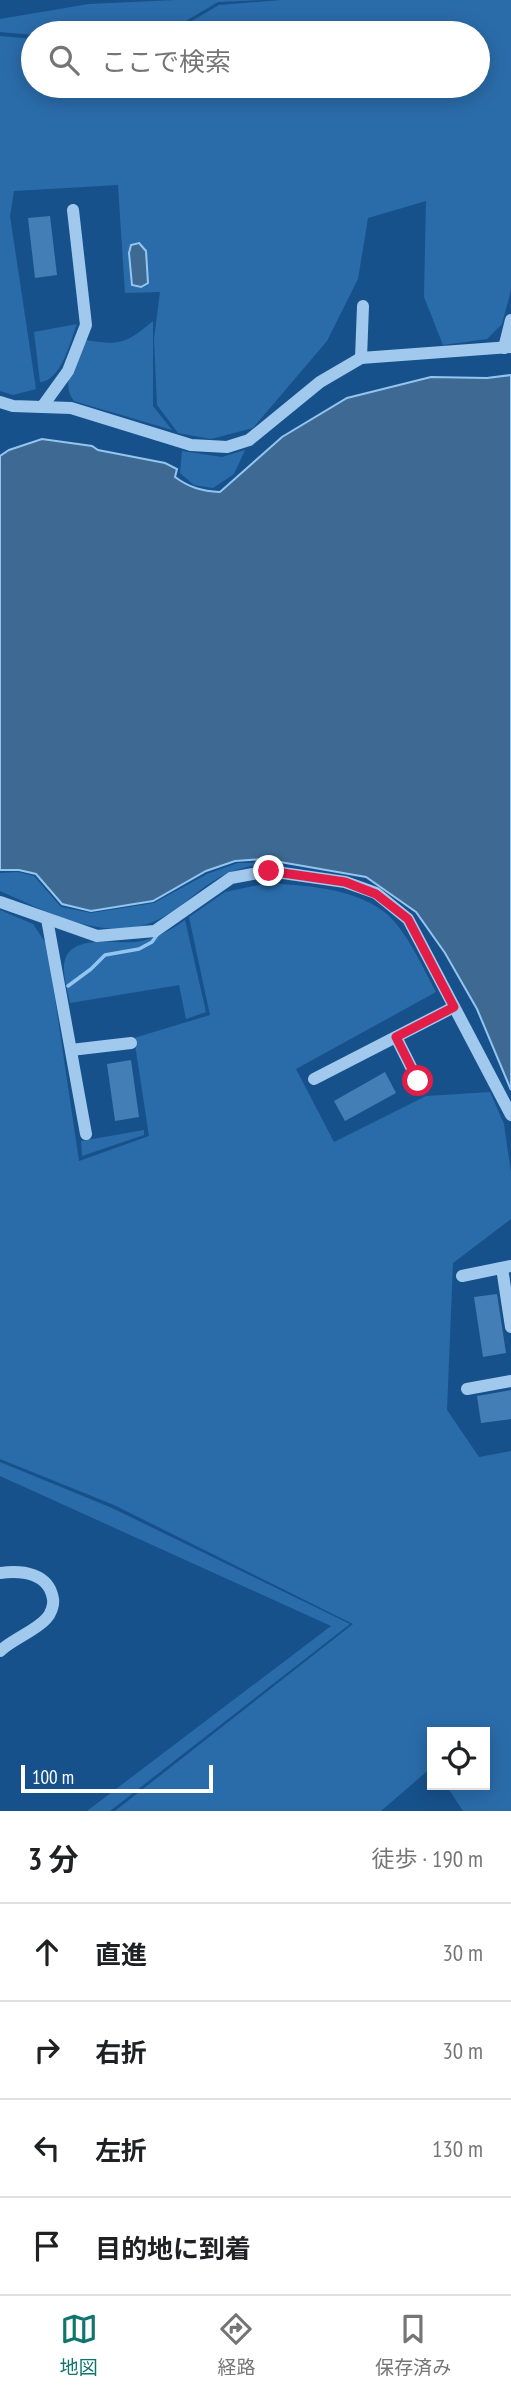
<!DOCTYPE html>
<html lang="ja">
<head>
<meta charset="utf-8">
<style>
	:root { --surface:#fff; --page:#f6f6f6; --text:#202124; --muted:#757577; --line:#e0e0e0; --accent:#0f766e }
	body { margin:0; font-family:"PT Sans Narrow","Noto Sans JP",sans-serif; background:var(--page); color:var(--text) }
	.controls { position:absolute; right:21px; bottom:21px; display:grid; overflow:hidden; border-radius:0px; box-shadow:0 4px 18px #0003 }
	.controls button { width:63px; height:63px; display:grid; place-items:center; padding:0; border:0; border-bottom:2px solid var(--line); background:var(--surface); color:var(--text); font:35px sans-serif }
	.scale { position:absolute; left:21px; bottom:18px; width:192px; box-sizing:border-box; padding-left:7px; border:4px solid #fff; border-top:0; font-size:19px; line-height:24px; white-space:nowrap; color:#fff; -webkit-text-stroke:5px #17518b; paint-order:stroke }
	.stop { position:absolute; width:21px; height:21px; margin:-16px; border:5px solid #e11d48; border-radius:50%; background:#fff }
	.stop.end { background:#e11d48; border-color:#fff; box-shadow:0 2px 7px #0008 }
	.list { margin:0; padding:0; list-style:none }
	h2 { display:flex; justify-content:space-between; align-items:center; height:91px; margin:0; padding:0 28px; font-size:30px }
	h2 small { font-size:23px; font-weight:400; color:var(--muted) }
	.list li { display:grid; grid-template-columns:46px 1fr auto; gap:21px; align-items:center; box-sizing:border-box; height:98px; padding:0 28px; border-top:2px solid var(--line) }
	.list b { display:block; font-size:26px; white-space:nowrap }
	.list em { font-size:23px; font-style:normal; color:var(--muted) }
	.icon { flex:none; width:38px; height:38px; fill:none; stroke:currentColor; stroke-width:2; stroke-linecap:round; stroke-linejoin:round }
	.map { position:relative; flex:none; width:511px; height:1811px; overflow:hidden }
	.search { position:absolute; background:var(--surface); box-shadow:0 4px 18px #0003; left:21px; right:21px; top:21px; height:77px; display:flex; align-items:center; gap:18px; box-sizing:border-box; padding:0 24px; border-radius:38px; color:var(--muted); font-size:26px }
	.sheet { height:483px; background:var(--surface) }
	nav { display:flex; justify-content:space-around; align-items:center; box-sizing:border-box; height:98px; border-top:2px solid var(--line); background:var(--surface); font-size:19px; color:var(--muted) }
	nav a { display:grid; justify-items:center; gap:4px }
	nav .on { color:var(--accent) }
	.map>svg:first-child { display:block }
	.green { fill:#2a6caa }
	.water { fill:#3e6993; stroke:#93c5f1; stroke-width:2 }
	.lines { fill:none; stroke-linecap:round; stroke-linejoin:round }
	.stream { stroke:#93c5f1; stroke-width:3.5 }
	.building { fill:#447eb6 }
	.minor { stroke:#a1c9ee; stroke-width:12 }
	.route { stroke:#e11d48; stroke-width:9 }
</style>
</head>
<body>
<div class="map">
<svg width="511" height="1811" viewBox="0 0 511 1811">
	<rect width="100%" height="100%" fill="#17518b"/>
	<g class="green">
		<polygon points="176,0 262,0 218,2 176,27 115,33 33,33 33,35 0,32 0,19 89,4"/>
		<polygon points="281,0 511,0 511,290 502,324 487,339 443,345 424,297 426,201 368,218 358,279 327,341 253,428 211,439 178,433 157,405 154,339 160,292 125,293 118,185 14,191 10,216 36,389 13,395 0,391 0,36 33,39 33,86 478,86 478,33 141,33 178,29 219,5"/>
		<path d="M153,321V406L172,430L74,401C59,381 77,360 86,340C120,346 127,343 153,321Z"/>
		<path d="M77,324C70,342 61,381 40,382L34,332Z"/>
		<polygon points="245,450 234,474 213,488 194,485 180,473 182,451 222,457"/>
		<path d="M238,863H266C251,866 235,869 220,877C200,888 183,906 163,917C111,947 48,912 0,891V873L18,872L34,876L61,907L91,913L154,903L207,874Z"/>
		<path d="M268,883C306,886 350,887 383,911C405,927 423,968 436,992L296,1069L334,1142L426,1096L490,1092L504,1124L511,1173V1219L453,1263L447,1410L479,1457L511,1451V1811H463L446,1785H485V1732H432V1767L381,1811H115L353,1624L114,1505L0,1459V910L33,924L47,945L79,1161L149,1136L134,1038L210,1015L189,917L225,892Z"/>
		<path d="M185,920L206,1012L186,1019L179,985L70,1003C68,992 63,977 64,965C67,933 114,944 135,942C153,940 170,931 185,920Z"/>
		<polygon points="144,1130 144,1135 82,1156 81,1141"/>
		<polygon points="0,1462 112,1508 350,1624 110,1811 87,1811 331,1626 0,1476"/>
	</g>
	<g class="water">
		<polygon points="139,243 146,251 148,283 141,287 132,285 129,253 131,245"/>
		<path d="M511,375V1090L477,1009L445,953L416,912L366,877L263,859L235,861L206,871L153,901L91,911L62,904L36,874L19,870H0V456L9,450L42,439L92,446L98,450L165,463L177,469L175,477C190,488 202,491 220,492L282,437L347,398L431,377L487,378Z"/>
	</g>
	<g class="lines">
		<polyline class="stream" points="68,986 91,969 105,955 139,949 152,942 157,935"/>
	</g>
	<g class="building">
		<polygon points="50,216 57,275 35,278 28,218"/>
		<polygon points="131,1060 139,1117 115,1121 107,1064"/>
		<polygon points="385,1072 396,1093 345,1121 334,1101"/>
		<polygon points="497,1294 506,1353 483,1357 474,1297"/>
		<polygon points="511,1390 511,1419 481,1423 477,1396"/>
	</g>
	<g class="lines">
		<g class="minor">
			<polyline points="504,348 511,320"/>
			<polyline points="361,358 363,306"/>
			<polyline points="0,402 13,406 71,408 191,445 227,447 249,440 320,382 361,358 511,347"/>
			<polyline points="42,407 68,371 86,325 73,210"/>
			<polyline points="0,902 97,936 155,931 231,878 269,871 345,882 376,893 408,919 511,1115"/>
			<polyline points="47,919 86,1134"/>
			<polyline points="396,1037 418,1081"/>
			<polyline points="71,1050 131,1043"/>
			<polyline points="314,1079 454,1007"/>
			<polyline points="502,1268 511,1327"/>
			<polyline points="462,1276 511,1266"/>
			<polyline points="467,1389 511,1381"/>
			<path d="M0,1573C22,1570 49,1573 53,1599C54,1605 51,1614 46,1619C35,1631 13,1639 0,1651"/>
		</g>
	</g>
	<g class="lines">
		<polyline class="route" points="269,871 345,882 376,894 408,919 454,1007 396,1037 418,1081"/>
	</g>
</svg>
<div class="controls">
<button><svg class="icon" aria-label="locate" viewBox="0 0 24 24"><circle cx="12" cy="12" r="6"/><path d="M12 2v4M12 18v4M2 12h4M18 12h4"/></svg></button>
</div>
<div class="scale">100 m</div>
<div class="stop" style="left:418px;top:1081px"></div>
<div class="stop end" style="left:269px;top:871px"></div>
<div class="search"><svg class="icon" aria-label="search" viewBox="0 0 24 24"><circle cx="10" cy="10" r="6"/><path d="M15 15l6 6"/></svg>ここで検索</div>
</div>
<section class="sheet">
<h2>3 分<small>徒歩 · 190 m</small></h2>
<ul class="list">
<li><svg class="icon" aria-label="ahead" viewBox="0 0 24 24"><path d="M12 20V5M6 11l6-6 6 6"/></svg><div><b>直進</b></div><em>30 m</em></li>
<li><svg class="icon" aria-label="right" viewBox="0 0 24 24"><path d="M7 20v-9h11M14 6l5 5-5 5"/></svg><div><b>右折</b></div><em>30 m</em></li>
<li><svg class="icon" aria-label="left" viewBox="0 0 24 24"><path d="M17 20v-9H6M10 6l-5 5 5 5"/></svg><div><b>左折</b></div><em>130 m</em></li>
<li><svg class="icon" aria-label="arrive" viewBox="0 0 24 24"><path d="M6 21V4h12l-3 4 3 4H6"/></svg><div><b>目的地に到着</b></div></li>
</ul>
</section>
<nav>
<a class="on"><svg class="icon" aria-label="map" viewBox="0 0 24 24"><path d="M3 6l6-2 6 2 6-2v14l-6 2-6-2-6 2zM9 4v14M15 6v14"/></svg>地図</a>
<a><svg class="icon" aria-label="directions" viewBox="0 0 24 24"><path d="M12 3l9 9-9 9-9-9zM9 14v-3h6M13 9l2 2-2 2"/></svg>経路</a>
<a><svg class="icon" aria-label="saved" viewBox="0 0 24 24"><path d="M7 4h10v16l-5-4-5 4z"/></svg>保存済み</a>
</nav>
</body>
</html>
